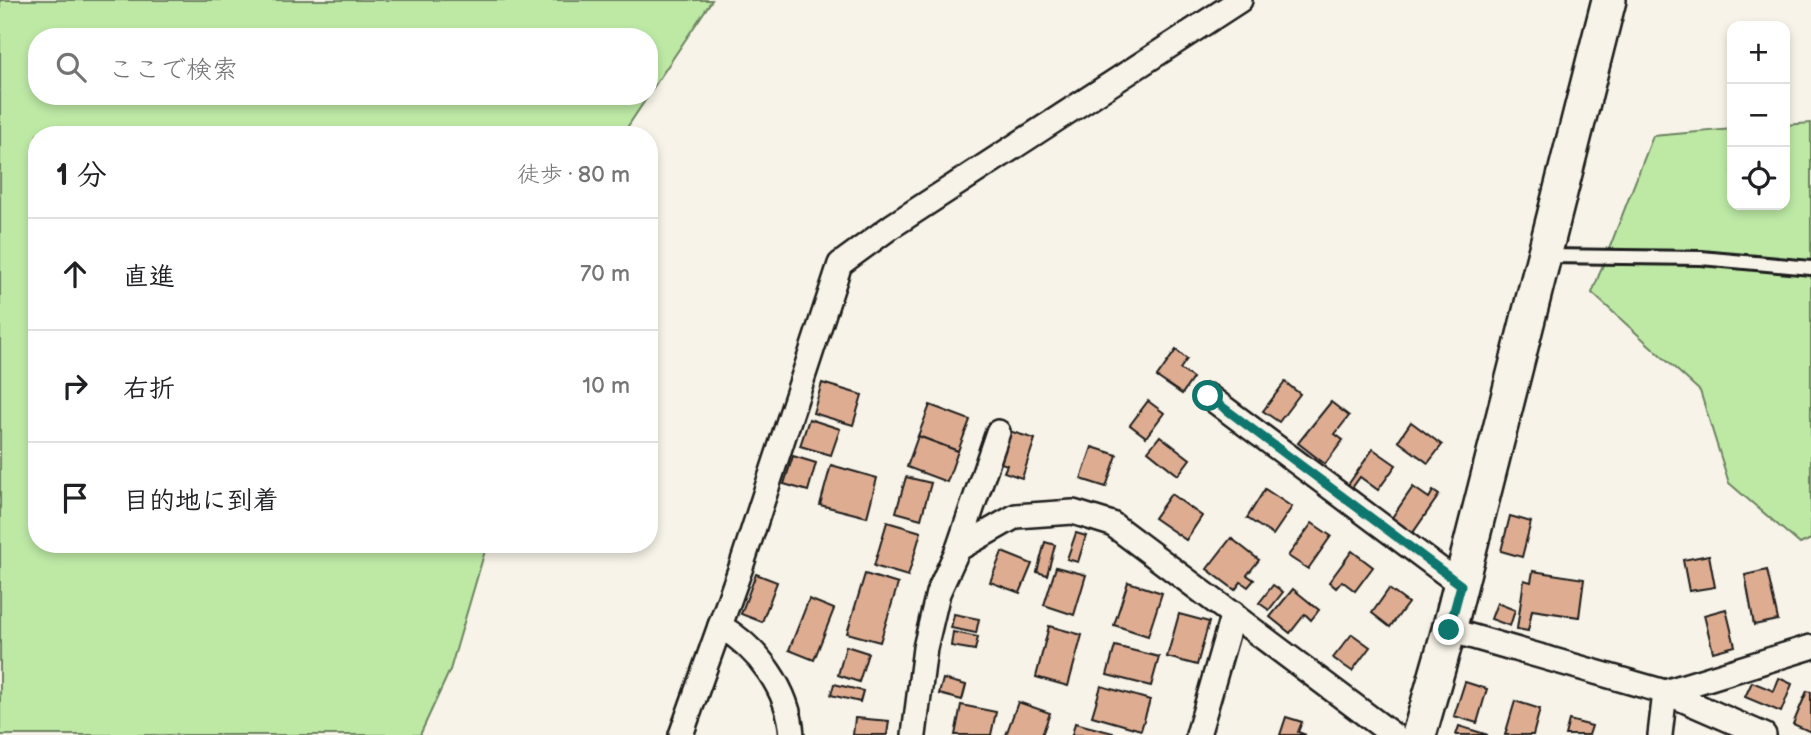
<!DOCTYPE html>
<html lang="ja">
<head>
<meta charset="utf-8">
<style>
	:root { --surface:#fff; --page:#f6f6f6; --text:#202124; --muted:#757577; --line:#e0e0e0 }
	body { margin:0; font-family:"Balsamiq Sans","Klee One",sans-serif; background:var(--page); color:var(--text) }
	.controls { position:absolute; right:21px; top:21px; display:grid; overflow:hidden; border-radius:14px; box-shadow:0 4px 10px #0003 }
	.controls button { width:63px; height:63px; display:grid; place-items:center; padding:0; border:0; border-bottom:2px solid var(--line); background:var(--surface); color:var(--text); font:35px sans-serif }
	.stop { position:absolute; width:21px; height:21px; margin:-16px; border:5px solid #0f766e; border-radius:50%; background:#fff }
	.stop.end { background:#0f766e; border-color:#fff; box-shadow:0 2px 7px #0008 }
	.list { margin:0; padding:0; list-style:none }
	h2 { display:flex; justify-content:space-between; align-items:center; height:91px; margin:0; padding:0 28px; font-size:30px }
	h2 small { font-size:23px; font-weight:400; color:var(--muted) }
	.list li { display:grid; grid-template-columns:46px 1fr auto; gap:21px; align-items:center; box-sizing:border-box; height:112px; padding:0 28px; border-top:2px solid var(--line) }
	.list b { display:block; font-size:26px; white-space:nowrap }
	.list em { font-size:23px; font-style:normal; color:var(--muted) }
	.icon { flex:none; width:38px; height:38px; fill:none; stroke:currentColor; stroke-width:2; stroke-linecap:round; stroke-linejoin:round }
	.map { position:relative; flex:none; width:1811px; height:735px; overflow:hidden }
	.search { position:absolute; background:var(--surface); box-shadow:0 4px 10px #0003; left:28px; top:28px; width:630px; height:77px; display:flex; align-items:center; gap:18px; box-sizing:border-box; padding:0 24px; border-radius:28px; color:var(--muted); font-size:26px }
	.panel { position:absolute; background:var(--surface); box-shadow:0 4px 10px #0003; left:28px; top:126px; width:630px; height:427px; border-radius:28px }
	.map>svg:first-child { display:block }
	.green { fill:#bde9a5; stroke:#6c8260; stroke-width:2 }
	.building { fill:#dead91; stroke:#1c1c1c; stroke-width:2 }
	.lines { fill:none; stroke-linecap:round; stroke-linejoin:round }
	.lane-casing { stroke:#1c1c1c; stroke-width:18 }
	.street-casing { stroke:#1c1c1c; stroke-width:28 }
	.secondary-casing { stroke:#1c1c1c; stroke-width:38 }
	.lane { stroke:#f7f3e8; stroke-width:12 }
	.street { stroke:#f7f3e8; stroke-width:23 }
	.secondary { stroke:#f7f3e8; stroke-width:33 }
	.route { stroke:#0f766e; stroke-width:9 }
</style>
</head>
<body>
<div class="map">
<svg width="1811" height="735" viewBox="0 0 1811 735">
	<rect width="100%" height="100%" fill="#f7f3e8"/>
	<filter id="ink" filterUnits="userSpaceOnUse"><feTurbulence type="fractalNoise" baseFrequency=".0143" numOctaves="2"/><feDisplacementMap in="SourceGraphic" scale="14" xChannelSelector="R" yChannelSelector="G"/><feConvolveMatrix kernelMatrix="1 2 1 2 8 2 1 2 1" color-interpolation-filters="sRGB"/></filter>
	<g filter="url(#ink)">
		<g class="green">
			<polygon points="0,0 712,0 649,94 649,37 37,37 37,96 648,96 622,135 37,135 37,544 487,544 450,670 420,735 0,735"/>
			<polygon points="1811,123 1811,539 1800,544 1729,483 1700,391 1592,293 1653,136 1732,129 1732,205 1785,205 1785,125"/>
		</g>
		<g class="building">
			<polygon points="1176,350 1187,359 1180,369 1193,378 1182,394 1157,377"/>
			<polygon points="1285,382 1300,394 1279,422 1263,411"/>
			<polygon points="822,383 862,395 853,425 813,413"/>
			<polygon points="1148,401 1164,413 1146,437 1130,425"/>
			<polygon points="1331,402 1349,416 1335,434 1343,440 1325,464 1298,443"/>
			<polygon points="930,405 970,420 958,451 918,436"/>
			<polygon points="809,419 840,429 831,455 800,446"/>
			<polygon points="1411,422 1442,445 1428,463 1398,441"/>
			<polygon points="1006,430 1035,439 1022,478 1004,472 1007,465 996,461"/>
			<polygon points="918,436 958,451 947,482 907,467"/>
			<polygon points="1160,436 1190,459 1178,475 1148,451"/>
			<polygon points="1092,447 1117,455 1106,487 1081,479"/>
			<polygon points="1373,449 1396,465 1378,490 1360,477 1352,488 1348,485"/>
			<polygon points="793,456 816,463 808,491 784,484"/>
			<polygon points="831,465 877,478 867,517 820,505"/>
			<polygon points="906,477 931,483 921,519 896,512"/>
			<polygon points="1413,487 1429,498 1433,491 1439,495 1412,534 1391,519"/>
			<polygon points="1265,489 1292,507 1273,535 1247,518"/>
			<polygon points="1171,494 1202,516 1186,540 1154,518"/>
			<polygon points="1510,516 1531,522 1522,557 1501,551"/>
			<polygon points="887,522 921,532 908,576 874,566"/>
			<polygon points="1312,523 1331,536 1308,569 1288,556"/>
			<polygon points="1076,533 1086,536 1078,562 1067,559"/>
			<polygon points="1231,538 1259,560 1247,575 1254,580 1248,587 1241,582 1235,590 1207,569"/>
			<polygon points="1045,542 1055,545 1047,575 1037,572"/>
			<polygon points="1352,551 1373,567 1355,591 1342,581 1336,588 1329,582"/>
			<polygon points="1002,552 1032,564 1020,593 990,582"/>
			<polygon points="1709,555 1715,587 1689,591 1683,560"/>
			<polygon points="1056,567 1086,575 1074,615 1044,605"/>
			<polygon points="1767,570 1778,620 1754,625 1745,575"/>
			<polygon points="1533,571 1584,579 1579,617 1532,610 1528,631 1517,629 1524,580 1531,582"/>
			<polygon points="756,574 777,582 762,622 741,614"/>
			<polygon points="865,574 898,584 880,642 847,633"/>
			<polygon points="1128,582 1162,593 1148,636 1114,625"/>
			<polygon points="1273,585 1283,592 1269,610 1259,603"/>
			<polygon points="1293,589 1319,610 1311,620 1305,614 1290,633 1270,617"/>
			<polygon points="1389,589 1408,603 1390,627 1372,613"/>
			<polygon points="809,599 834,609 814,660 789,650"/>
			<polygon points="1497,603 1515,610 1510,626 1491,619"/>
			<polygon points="1726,609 1735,646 1713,652 1704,615"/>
			<polygon points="954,614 979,619 976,633 951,628"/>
			<polygon points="1179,614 1209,622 1197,665 1167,657"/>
			<polygon points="1049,626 1082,635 1068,686 1036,677"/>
			<polygon points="953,632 978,637 975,650 951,646"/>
			<polygon points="1352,634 1370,647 1352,671 1333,658"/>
			<polygon points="846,646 868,653 859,682 838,675"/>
			<polygon points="1115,646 1159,657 1151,686 1107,675"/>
			<polygon points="1779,678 1792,684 1781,712 1745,697 1752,682 1774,691"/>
			<polygon points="943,679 966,685 962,700 939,694"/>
			<polygon points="1465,682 1487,689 1477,723 1454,716"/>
			<polygon points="834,684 863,691 860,702 831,695"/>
			<polygon points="1101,686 1150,700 1141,730 1092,716"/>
			<polygon points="1807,691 1811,692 1811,732 1793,724"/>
			<polygon points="1515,701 1540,709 1533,735 1505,735"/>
			<polygon points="1018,702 1050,713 1042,735 1006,735"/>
			<polygon points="961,705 996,712 991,735 955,735"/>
			<polygon points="1286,717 1302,722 1298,732 1306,735 1280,735"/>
			<polygon points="855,718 889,721 887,735 853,735"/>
			<polygon points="1569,720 1592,726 1589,735 1565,735"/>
			<polygon points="1075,723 1113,733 1113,735 1072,735"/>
			<polygon points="1459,726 1488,735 1456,735"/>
		</g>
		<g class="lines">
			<g class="lane-casing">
				<polyline id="lane" points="1546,256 1701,258 1811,268"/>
			</g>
			<g class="street-casing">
				<g id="street">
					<polyline points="1208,396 1461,585"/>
					<polyline points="958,549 998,432"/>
					<path d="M720,626C758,648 789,690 792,735"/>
					<polyline points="1449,630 1665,692 1764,735"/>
					<polyline points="681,735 741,567 840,264 892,226 1240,0"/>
					<polyline points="914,735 925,648 938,593 958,549 1016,516 1073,512 1112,524 1393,735"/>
					<polyline points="1198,735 1233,613"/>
					<polyline points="1660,735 1665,692 1811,647"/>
				</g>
			</g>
			<g class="secondary-casing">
				<polyline id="secondary" points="1419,735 1449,630 1609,0"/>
			</g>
			<use href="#lane" class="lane"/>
			<use href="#street" class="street"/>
			<use href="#secondary" class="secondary"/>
		</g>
	</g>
	<g class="lines" filter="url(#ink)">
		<polyline class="route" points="1208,396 1461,585 1449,630"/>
	</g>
</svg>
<div class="controls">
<button>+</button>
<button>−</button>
<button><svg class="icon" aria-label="locate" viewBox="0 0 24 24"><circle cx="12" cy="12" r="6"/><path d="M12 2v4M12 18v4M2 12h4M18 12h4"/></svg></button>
</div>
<div class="stop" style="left:1208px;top:396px"></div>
<div class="stop end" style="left:1449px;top:630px"></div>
<div class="search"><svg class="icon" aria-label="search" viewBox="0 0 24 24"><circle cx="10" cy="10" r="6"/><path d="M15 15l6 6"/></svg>ここで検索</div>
<section class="panel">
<h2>1 分<small>徒歩 · 80 m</small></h2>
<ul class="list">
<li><svg class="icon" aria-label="ahead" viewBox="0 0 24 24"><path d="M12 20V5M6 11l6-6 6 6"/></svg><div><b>直進</b></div><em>70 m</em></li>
<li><svg class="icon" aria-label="right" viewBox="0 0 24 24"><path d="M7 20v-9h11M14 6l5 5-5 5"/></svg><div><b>右折</b></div><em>10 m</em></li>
<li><svg class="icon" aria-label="arrive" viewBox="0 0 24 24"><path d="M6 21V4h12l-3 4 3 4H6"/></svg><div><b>目的地に到着</b></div></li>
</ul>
</section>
</div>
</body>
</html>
